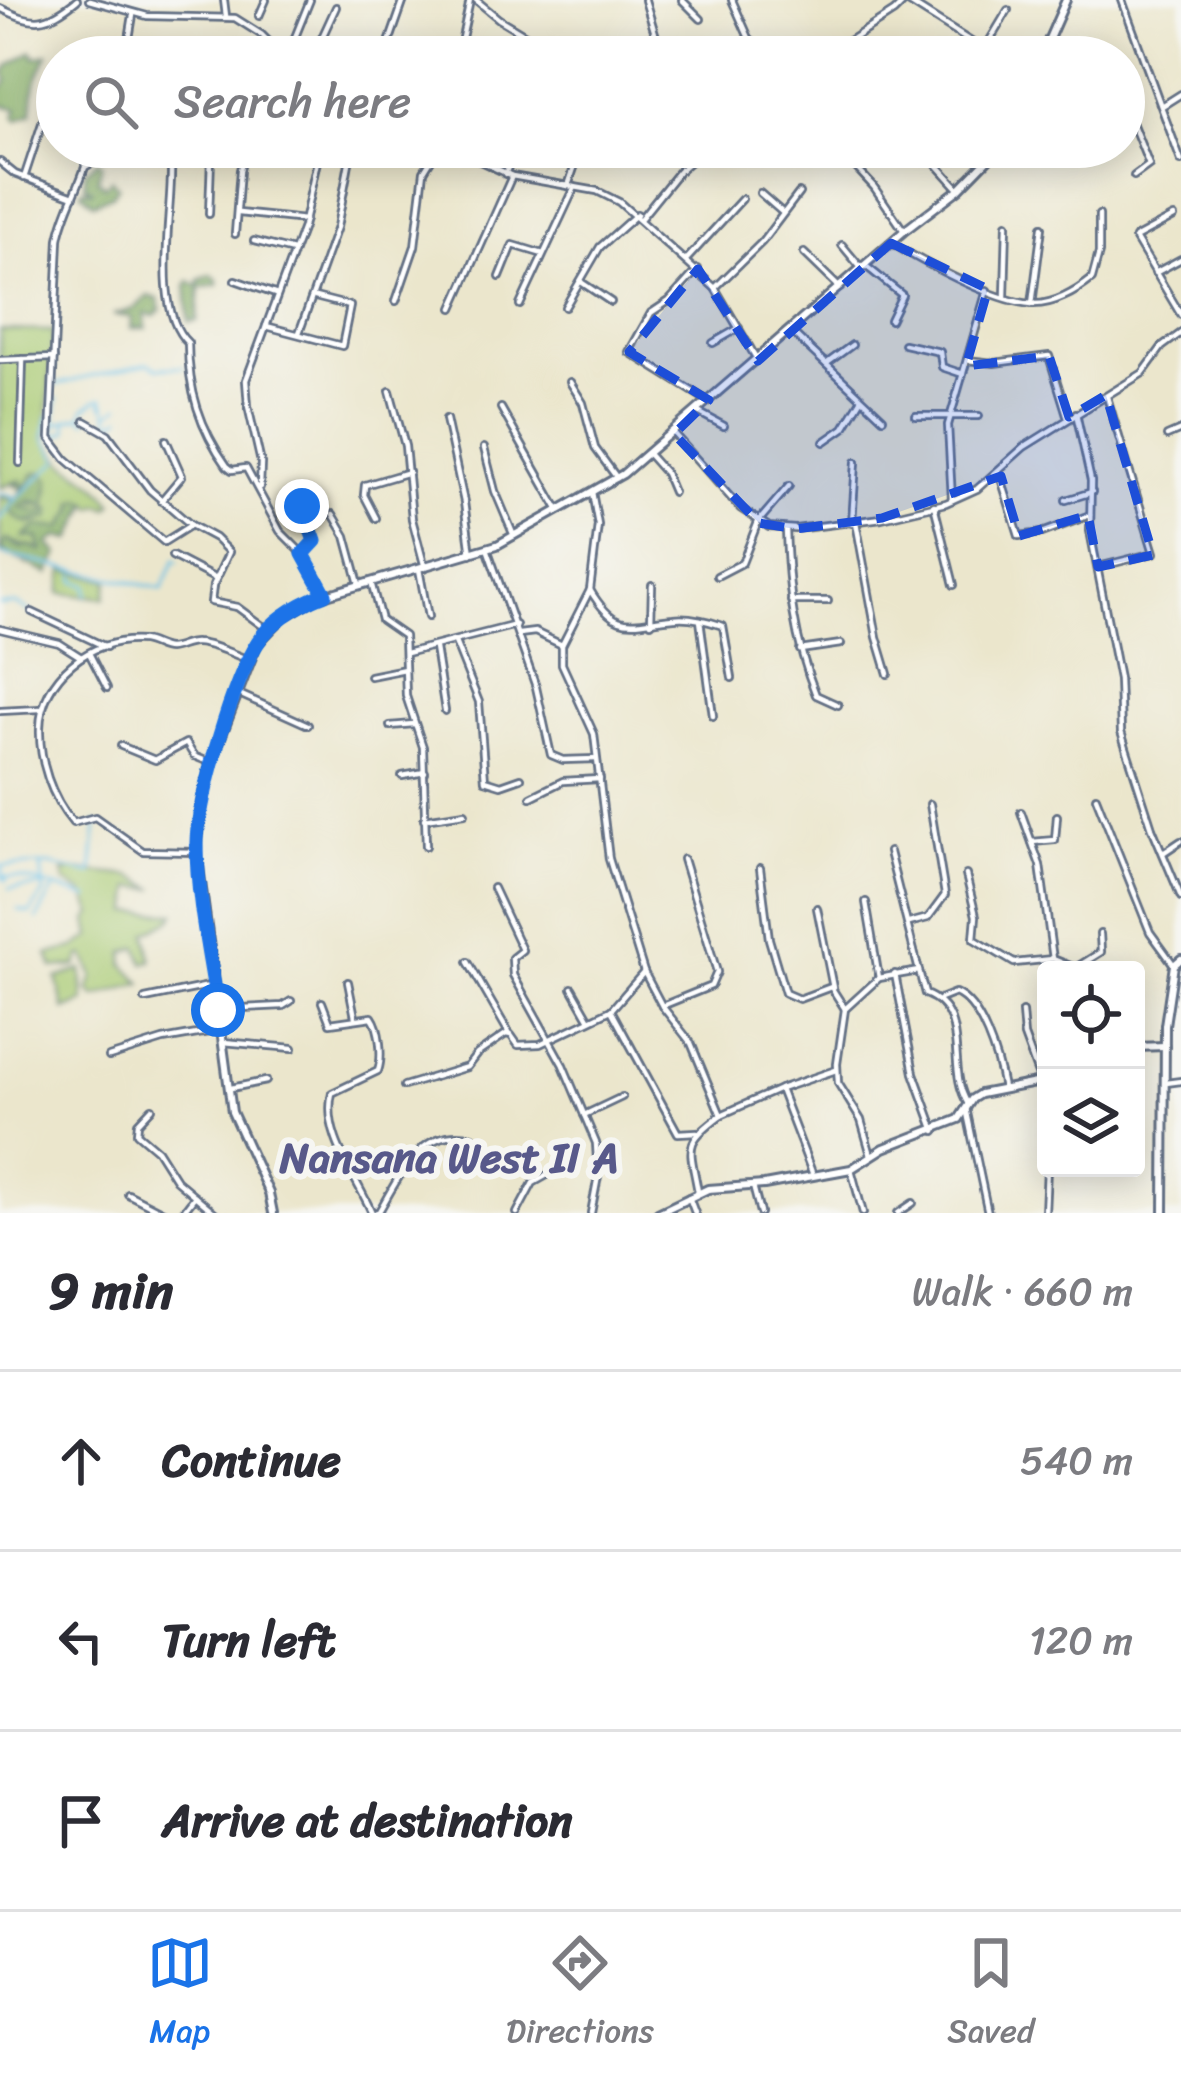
<!DOCTYPE html>
<html lang="en">
<head>
<meta charset="utf-8">
<style>
	:root { --surface:#fff; --page:#f7f7f7; --text:#2b2b33; --muted:#7c7c81; --line:#e1e1e2; --accent:#1a73e8 }
	body { margin:0; font-family:Sriracha,sans-serif; background:var(--page); color:var(--text) }
	.controls { position:absolute; right:36px; bottom:36px; display:grid; overflow:hidden; border-radius:12px; box-shadow:0 6px 30px #0003 }
	.controls button { width:108px; height:108px; display:grid; place-items:center; padding:0; border:0; border-bottom:3px solid var(--line); background:var(--surface); color:var(--text); font:60px sans-serif }
	.stop { position:absolute; width:36px; height:36px; margin:-27px; border:9px solid #1a73e8; border-radius:50%; background:#fff }
	.stop.end { background:#1a73e8; border-color:#fff; box-shadow:0 3px 12px #0008 }
	.list { margin:0; padding:0; list-style:none }
	h2 { display:flex; justify-content:space-between; align-items:center; height:156px; margin:0; padding:0 48px; font-size:51px }
	h2 small { font-size:39px; font-weight:400; color:var(--muted) }
	.list li { display:grid; grid-template-columns:78px 1fr auto; gap:36px; align-items:center; box-sizing:border-box; height:180px; padding:0 48px; border-top:3px solid var(--line) }
	.list b { display:block; font-size:45px; white-space:nowrap }
	.list em { font-size:39px; font-style:normal; color:var(--muted) }
	.icon { flex:none; width:66px; height:66px; fill:none; stroke:currentColor; stroke-width:2; stroke-linecap:round; stroke-linejoin:round }
	.map { position:relative; flex:none; width:1181px; height:1213px; overflow:hidden }
	.search { position:absolute; background:var(--surface); box-shadow:0 6px 30px #0003; left:36px; right:36px; top:36px; height:132px; display:flex; align-items:center; gap:30px; box-sizing:border-box; padding:0 42px; border-radius:66px; color:var(--muted); font-size:45px }
	.sheet { height:696px; background:var(--surface) }
	nav { display:flex; justify-content:space-around; align-items:center; box-sizing:border-box; height:168px; border-top:3px solid var(--line); background:var(--surface); font-size:33px; color:var(--muted) }
	nav a { display:grid; justify-items:center; gap:6px }
	nav .on { color:var(--accent) }
	.map>svg:first-child { display:block }
	.green { fill:#aacb74; stroke:#627d69; stroke-width:3 }
	.forest { fill:#87af66; stroke:#516f62; stroke-width:3 }
	.lines { fill:none; stroke-linecap:round; stroke-linejoin:round }
	.stream { stroke:#68c1e6; stroke-width:3 }
	.minor-casing { stroke:#646f84; stroke-width:10 }
	.tertiary-casing { stroke:#646f84; stroke-width:12 }
	.minor { stroke:#fff; stroke-width:4.5 }
	.tertiary { stroke:#fff; stroke-width:6 }
	.route { stroke:#1a73e8; stroke-width:15 }
	.marked { fill:#1d4ed8; fill-opacity:0.2; stroke:#1d4ed8; stroke-width:9; stroke-dasharray:24 15; stroke-linejoin:round }
	.labels { text-anchor:middle; dominant-baseline:central; stroke-width:12; stroke-linejoin:round; paint-order:stroke }
	.quarter-label { font-size:42px; font-weight:bold; fill:#58598a; stroke:#f6f6f2 }
</style>
</head>
<body>
<div class="map">
<svg width="1181" height="1213" viewBox="0 0 1181 1213">
	<rect width="100%" height="100%" fill="#f6f6f2"/>
	<filter id="ink" filterUnits="userSpaceOnUse"><feTurbulence type="fractalNoise" baseFrequency=".00833" numOctaves="2"/><feDisplacementMap in="SourceGraphic" scale="24" xChannelSelector="R" yChannelSelector="G"/><feConvolveMatrix kernelMatrix="1 2 1 2 8 2 1 2 1" color-interpolation-filters="sRGB"/></filter>
	<filter id="wash" filterUnits="userSpaceOnUse"><feTurbulence type="fractalNoise" baseFrequency=".004" numOctaves="4" result="noise"/><feDisplacementMap in="SourceGraphic" scale="48" xChannelSelector="R" yChannelSelector="G"/><feGaussianBlur stdDeviation="2.7" result="paint"/><feColorMatrix in="noise" values="0 0 0 0 0 0 0 0 0 0 0 0 0 0 0 0 0 1.4 0 .05"/><feComposite in="paint" operator="in"/></filter>
	<g filter="url(#wash)">
		<rect width="100%" height="100%" fill="#ebe6cc"/>
		<g class="green">
			<polygon points="0,330 53,331 46,440 61,460 98,486 113,503 109,508 100,505 93,508 89,503 75,508 62,528 34,537 39,538 42,551 7,540 4,553 13,557 0,554 0,496 13,500 9,508 28,524 50,517 46,509 39,513 21,508 21,503 46,506 49,489 35,473 26,488 17,481 0,488"/>
			<polygon points="64,570 109,580 105,598 60,593"/>
			<polygon points="75,870 132,876 156,889 132,887 130,912 175,913 172,919 147,933 152,961 144,963 138,947 125,952 124,964 142,983 95,997 89,990 94,977 85,956 81,956 77,966 53,968 48,954 74,948 91,937 88,920 93,914 83,893 65,882 63,872"/>
			<polygon points="82,970 84,1002 65,1010 57,978"/>
		</g>
		<g class="forest">
			<polygon points="139,34 153,40 167,34 171,47 157,57 144,57 141,44 134,41"/>
			<polygon points="32,51 35,57 48,54 35,84 32,113 17,120 14,116 18,109 0,105 0,92 8,80 4,74 9,65"/>
			<polygon points="98,160 102,164 98,180 105,186 111,179 118,186 112,195 93,203 81,192 83,189 93,191 85,185 85,171"/>
			<polygon points="211,275 218,280 218,285 200,288 197,321 189,322 186,286 189,281 199,286 199,280"/>
			<polygon points="148,296 158,299 161,310 155,316 145,314 146,328 131,328 132,317 113,315 134,309"/>
			<path d="M43,472L50,480L46,506L30,501L21,507L39,513L51,509L50,517C30,523 20,527 9,508L23,489L14,485L21,480L24,489L35,473Z"/>
			<polygon points="82,499 89,503 72,540 58,537 49,543 59,554 49,574 4,553 2,545 7,540 22,548 28,545 42,550 38,538 24,537 37,526 62,528 75,509 74,502"/>
		</g>
		<g class="lines">
			<g class="stream">
				<polyline points="87,153 102,152"/>
				<polyline points="55,385 149,363 158,368 183,367"/>
				<polyline points="103,398 111,423 122,417"/>
				<polyline points="101,399 103,406"/>
				<polyline points="110,413 120,406"/>
				<polyline points="87,421 81,417 85,408 98,399"/>
				<polyline points="58,423 78,417"/>
				<polyline points="56,436 68,431 66,422"/>
				<polyline points="54,437 57,398"/>
				<polyline points="0,493 17,498 59,460 44,437 49,416"/>
				<polyline points="0,520 16,499"/>
				<polyline points="0,554 162,589 175,560 178,562"/>
				<polyline points="75,576 76,581 87,585 87,595"/>
				<polyline points="0,605 16,604 30,612"/>
				<path d="M0,877C27,876 62,890 89,898"/>
				<polyline points="6,881 1,866 49,865 92,874 97,822"/>
				<polyline points="9,889 44,886"/>
				<polyline points="18,910 30,913 44,893 41,866"/>
				<polyline points="37,919 53,890"/>
			</g>
		</g>
	</g>
	<g filter="url(#ink)">
		<g class="lines">
			<g class="minor-casing">
				<g id="minor">
					<polyline points="89,0 147,16 235,18 262,35 284,57"/>
					<polyline points="224,0 226,16"/>
					<polyline points="476,0 499,19 562,57"/>
					<polyline points="645,0 662,57"/>
					<polyline points="682,0 701,19"/>
					<polyline points="732,0 749,38 770,57"/>
					<polyline points="905,0 995,57"/>
					<polyline points="1122,0 1181,161"/>
					<path d="M0,8C35,25 46,25 77,0"/>
					<polyline points="259,16 266,0"/>
					<polyline points="984,50 1008,10"/>
					<polyline points="64,55 71,57"/>
					<polyline points="126,57 133,15"/>
					<polyline points="287,57 310,0"/>
					<polyline points="313,57 336,7"/>
					<polyline points="384,57 404,0"/>
					<polyline points="458,57 470,0"/>
					<polyline points="824,57 894,12 906,0"/>
					<polyline points="1124,102 1149,165 1134,176"/>
					<polyline points="1162,106 1181,94"/>
					<path d="M109,147L105,155L85,167C77,192 64,212 59,239L50,438L66,459L164,542L191,525L215,538L229,552L213,586L211,602L237,607L268,630"/>
					<path d="M135,147L139,152L164,157L171,164C173,212 151,309 188,343C188,390 200,428 227,466L232,470L246,468L280,531L303,554L325,594"/>
					<polyline points="450,147 512,176 597,191 619,202 715,288 756,358"/>
					<polyline points="757,147 766,154"/>
					<polyline points="837,147 874,187 904,231"/>
					<polyline points="921,147 959,189"/>
					<polyline points="0,162 15,174 74,196"/>
					<polyline points="505,174 517,147"/>
					<polyline points="24,178 48,105"/>
					<polyline points="568,186 581,147"/>
					<polyline points="760,193 783,213"/>
					<polyline points="239,213 305,220"/>
					<polyline points="209,214 211,158 241,158"/>
					<polyline points="1174,217 1135,238 1181,315"/>
					<polyline points="641,218 679,171 706,147"/>
					<polyline points="235,234 240,170 246,147"/>
					<polyline points="254,241 293,251"/>
					<path d="M891,243C925,263 993,301 1032,304C1053,305 1076,292 1092,279L1099,253V215"/>
					<polyline points="842,245 862,269"/>
					<polyline points="804,253 840,288"/>
					<polyline points="687,259 742,199"/>
					<polyline points="866,266 902,295 890,320"/>
					<polyline points="698,269 669,301 651,313 629,352 708,401"/>
					<polyline points="1155,273 1181,259"/>
					<polyline points="500,277 513,245 543,254"/>
					<polyline points="235,280 275,294"/>
					<polyline points="581,282 611,302"/>
					<polyline points="715,288 762,242 799,193"/>
					<polyline points="1005,296 1007,224"/>
					<polyline points="396,301 415,246 424,171 439,147"/>
					<polyline points="1032,304 1042,227"/>
					<polyline points="520,305 575,187"/>
					<polyline points="565,307 600,247 637,214"/>
					<polyline points="453,308 512,176"/>
					<polyline points="266,326 342,346 350,306 315,297"/>
					<polyline points="792,332 883,418"/>
					<polyline points="299,333 337,227 352,147"/>
					<polyline points="713,343 739,328"/>
					<polyline points="904,344 940,352 942,367 963,374"/>
					<polyline points="0,360 54,358"/>
					<polyline points="967,360 994,363 1049,356 1068,418"/>
					<polyline points="826,364 852,345"/>
					<polyline points="570,382 583,403 595,448 617,478"/>
					<polyline points="390,391 405,446 412,519 425,568"/>
					<polyline points="501,408 558,509"/>
					<polyline points="698,412 724,426"/>
					<polyline points="1076,413 1091,481 1090,531 1119,679 1121,732 1152,828 1181,897"/>
					<polyline points="916,416 979,416"/>
					<polyline points="446,419 464,502 471,554"/>
					<polyline points="85,421 108,434 150,490 191,525"/>
					<polyline points="674,434 740,508 769,527 795,529 882,518 946,503 977,489 1024,447 1143,373 1162,347 1181,333"/>
					<polyline points="1167,436 1181,430"/>
					<polyline points="824,442 844,428 861,400"/>
					<polyline points="484,448 495,491 514,536"/>
					<polyline points="649,455 665,473 673,492"/>
					<polyline points="20,463 23,359"/>
					<polyline points="999,472 1019,536 1042,533 1090,515"/>
					<polyline points="260,487 261,463 248,406 246,380 303,227 320,147"/>
					<path d="M592,492L598,525L590,590L562,645V664L594,734L609,859L644,972L662,1006L691,1043L721,1115C682,1144 690,1146 698,1192"/>
					<polyline points="299,498 315,541 303,554"/>
					<polyline points="952,500 948,425 987,290"/>
					<polyline points="1066,500 1092,492"/>
					<polyline points="161,501 182,476 166,440"/>
					<polyline points="934,505 954,585"/>
					<polyline points="333,514 346,536 359,584"/>
					<polyline points="376,518 364,495 365,485 409,472"/>
					<polyline points="856,522 877,637 888,674"/>
					<polyline points="852,523 856,462"/>
					<path d="M786,529C788,588 794,640 816,695L838,705"/>
					<polyline points="487,548 536,687 551,755 563,760 596,759"/>
					<polyline points="172,556 216,579"/>
					<polyline points="1098,567 1154,553 1107,397"/>
					<polyline points="419,569 428,617"/>
					<polyline points="717,576 742,563 758,522 789,486"/>
					<polyline points="371,582 381,620 404,636 406,696 423,747 426,846"/>
					<path d="M590,590C617,635 630,622 674,618C690,616 708,621 723,626L732,678"/>
					<polyline points="791,601 828,601"/>
					<polyline points="32,612 106,647"/>
					<polyline points="700,620 713,716"/>
					<polyline points="651,623 652,585"/>
					<polyline points="0,629 59,643 81,657"/>
					<polyline points="519,634 535,632 562,645"/>
					<polyline points="455,642 479,702 485,780 501,785 521,778"/>
					<polyline points="435,648 445,711"/>
					<polyline points="800,650 841,644"/>
					<polyline points="89,653 107,688"/>
					<polyline points="406,653 516,625"/>
					<polyline points="370,676 405,669"/>
					<polyline points="237,693 308,725"/>
					<polyline points="0,711 40,709"/>
					<polyline points="390,726 414,724"/>
					<polyline points="121,746 155,760 186,743 194,756 211,763"/>
					<polyline points="402,776 425,772"/>
					<polyline points="531,797 563,781 600,779"/>
					<polyline points="1096,797 1150,932 1174,965"/>
					<polyline points="1021,812 1040,865 1053,959 1080,970"/>
					<polyline points="424,819 465,813"/>
					<polyline points="1032,842 1055,840 1057,816"/>
					<path d="M197,852L143,851L95,817L73,823C51,797 39,761 40,728C41,677 91,637 142,641C151,642 160,649 168,649C178,649 186,642 196,643C213,644 233,654 249,660"/>
					<polyline points="1163,853 1181,841"/>
					<polyline points="760,868 769,939 785,993 799,999 831,987 845,1009"/>
					<polyline points="966,875 976,916 974,939 1014,963 1053,959"/>
					<polyline points="493,888 522,950 512,958 513,975 563,1065 596,1143 598,1176 591,1213"/>
					<polyline points="866,902 879,978"/>
					<polyline points="817,908 833,988"/>
					<polyline points="909,923 928,918 945,895 930,804"/>
					<polyline points="468,962 509,1033"/>
					<polyline points="1077,967 1101,952 1100,934"/>
					<path d="M919,971L925,994C972,1012 945,1068 968,1104"/>
					<polyline points="895,974 914,1073 935,1131"/>
					<polyline points="348,982 355,1017"/>
					<polyline points="572,988 589,1018"/>
					<polyline points="145,999 214,985"/>
					<path d="M940,999L955,993C982,1004 998,1060 1003,1088"/>
					<path d="M322,1002L330,1023L372,1017C380,1028 383,1057 378,1071L332,1093C322,1134 356,1176 372,1213"/>
					<polyline points="662,1006 711,986 717,972 683,859"/>
					<polyline points="221,1009 283,1006 291,1001"/>
					<polyline points="611,1010 678,1133 697,1132"/>
					<polyline points="1022,1012 1024,1036 1041,1082"/>
					<polyline points="223,1042 293,1048"/>
					<polyline points="109,1057 163,1040 220,1030"/>
					<polyline points="1166,1083 1181,1081"/>
					<polyline points="404,1086 467,1067 477,1054 506,1034 511,1035 518,1045 540,1044 611,1010 644,972"/>
					<polyline points="231,1088 266,1081"/>
					<polyline points="780,1089 836,1070"/>
					<polyline points="152,1108 138,1123 137,1133 157,1150 176,1180 215,1213"/>
					<polyline points="966,1108 988,1213"/>
					<polyline points="584,1115 622,1097"/>
					<polyline points="721,1115 780,1089 813,1175"/>
					<polyline points="871,1155 861,1120 838,1083 837,1064 845,1009 879,978 919,971 889,852"/>
					<polyline points="851,1169 863,1213"/>
					<polyline points="753,1186 760,1213"/>
					<polyline points="128,1194 165,1213"/>
					<polyline points="689,1197 695,1213"/>
					<polyline points="182,1213 195,1196"/>
					<path d="M378,1213C400,1176 421,1124 473,1137L484,1158"/>
					<polyline points="517,1213 533,1183 556,1170"/>
					<polyline points="898,1213 913,1203"/>
					<polyline points="1045,1213 1047,1168"/>
				</g>
			</g>
			<g class="tertiary-casing">
				<g id="tertiary">
					<polyline points="1041,57 1066,0"/>
					<polyline points="1136,1047 1165,1046"/>
					<polyline points="273,1213 269,1193 232,1112 197,852 201,805 211,763 257,644 283,617 316,598 497,545 623,474 904,231 959,189 1000,147"/>
					<polyline points="377,1213 378,1213"/>
					<polyline points="658,1213 708,1189 764,1185 851,1169 884,1148 959,1119 972,1099 980,1094 1046,1081"/>
					<polyline points="1164,1213 1165,1025 1174,965 1181,959"/>
				</g>
			</g>
			<use href="#minor" class="minor"/>
			<use href="#tertiary" class="tertiary"/>
		</g>
	</g>
	<g class="lines" filter="url(#ink)">
		<path class="route" d="M218,1010C210,956 197,899 197,844C197,801 234,678 258,642C273,619 300,604 325,594L303,554L315,541L302,506"/>
	</g>
	<path class="marked" d="M891,243L988,289L966,366L1049,356L1069,417L1106,395L1153,555L1098,567L1088,515L1019,536L1001,476L882,518L795,529L759,523L674,434L709,400L629,352L698,269L758,361Z"/>
	<g class="labels">
		<g class="quarter-label">
			<text x="449" y="1158">Nansana West II A</text>
		</g>
	</g>
</svg>
<div class="controls">
<button><svg class="icon" aria-label="locate" viewBox="0 0 24 24"><circle cx="12" cy="12" r="6"/><path d="M12 2v4M12 18v4M2 12h4M18 12h4"/></svg></button>
<button><svg class="icon" aria-label="layers" viewBox="0 0 24 24"><path d="M12 4l9 5-9 5-9-5zM3 14l9 5 9-5"/></svg></button>
</div>
<div class="stop" style="left:218px;top:1010px"></div>
<div class="stop end" style="left:302px;top:506px"></div>
<div class="search"><svg class="icon" aria-label="search" viewBox="0 0 24 24"><circle cx="10" cy="10" r="6"/><path d="M15 15l6 6"/></svg>Search here</div>
</div>
<section class="sheet">
<h2>9 min<small>Walk · 660 m</small></h2>
<ul class="list">
<li><svg class="icon" aria-label="ahead" viewBox="0 0 24 24"><path d="M12 20V5M6 11l6-6 6 6"/></svg><div><b>Continue</b></div><em>540 m</em></li>
<li><svg class="icon" aria-label="left" viewBox="0 0 24 24"><path d="M17 20v-9H6M10 6l-5 5 5 5"/></svg><div><b>Turn left</b></div><em>120 m</em></li>
<li><svg class="icon" aria-label="arrive" viewBox="0 0 24 24"><path d="M6 21V4h12l-3 4 3 4H6"/></svg><div><b>Arrive at destination</b></div></li>
</ul>
</section>
<nav>
<a class="on"><svg class="icon" aria-label="map" viewBox="0 0 24 24"><path d="M3 6l6-2 6 2 6-2v14l-6 2-6-2-6 2zM9 4v14M15 6v14"/></svg>Map</a>
<a><svg class="icon" aria-label="directions" viewBox="0 0 24 24"><path d="M12 3l9 9-9 9-9-9zM9 14v-3h6M13 9l2 2-2 2"/></svg>Directions</a>
<a><svg class="icon" aria-label="saved" viewBox="0 0 24 24"><path d="M7 4h10v16l-5-4-5 4z"/></svg>Saved</a>
</nav>
</body>
</html>
